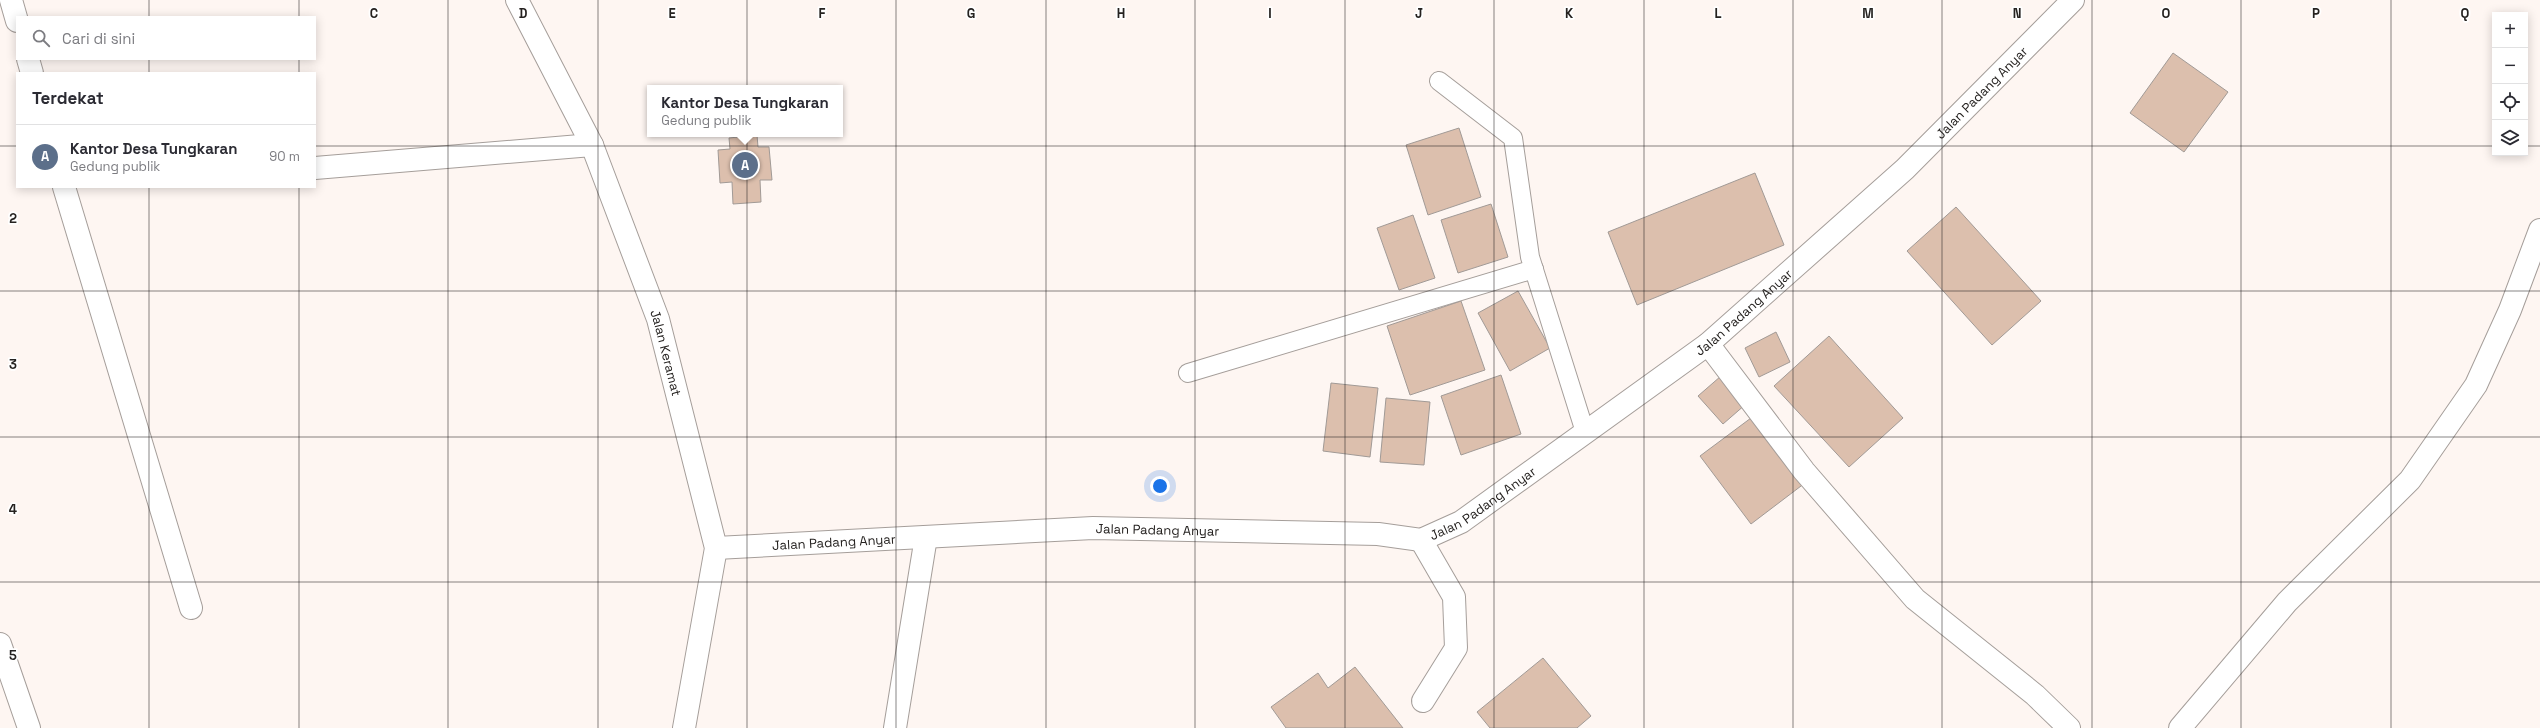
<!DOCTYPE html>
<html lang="id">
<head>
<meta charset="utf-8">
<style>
	:root { --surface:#fff; --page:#f7f7f7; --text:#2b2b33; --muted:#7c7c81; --line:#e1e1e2; --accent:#db2777 }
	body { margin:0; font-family:"Space Grotesk",sans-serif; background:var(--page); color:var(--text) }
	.controls { position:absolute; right:12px; top:12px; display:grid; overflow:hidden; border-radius:0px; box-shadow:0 2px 10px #0003 }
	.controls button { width:36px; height:36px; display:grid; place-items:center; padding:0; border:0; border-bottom:1px solid var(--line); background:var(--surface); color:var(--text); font:20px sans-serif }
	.you { position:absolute; left:1160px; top:486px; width:14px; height:14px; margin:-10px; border:3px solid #fff; border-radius:50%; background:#1a73e8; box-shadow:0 0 0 6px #1a73e833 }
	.badge { display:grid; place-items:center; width:26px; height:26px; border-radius:50%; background:var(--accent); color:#fff; font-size:13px; font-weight:700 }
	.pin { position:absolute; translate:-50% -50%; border:2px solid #fff; box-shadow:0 1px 4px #0006 }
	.popup { position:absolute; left:647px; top:85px; width:196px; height:52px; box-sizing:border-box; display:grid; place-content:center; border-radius:0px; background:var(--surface); filter:drop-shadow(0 1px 3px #0005); font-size:13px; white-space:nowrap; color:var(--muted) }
	.popup b { font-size:15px; color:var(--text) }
	.popup::after { content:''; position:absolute; left:50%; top:100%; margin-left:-8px; border:8px solid transparent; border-top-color:var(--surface) }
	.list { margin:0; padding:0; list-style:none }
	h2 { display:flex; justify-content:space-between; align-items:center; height:52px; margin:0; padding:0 16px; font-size:17px }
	h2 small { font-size:13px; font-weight:400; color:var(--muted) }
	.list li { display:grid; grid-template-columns:26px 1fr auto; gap:12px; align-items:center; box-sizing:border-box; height:64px; padding:0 16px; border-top:1px solid var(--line) }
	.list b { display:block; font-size:15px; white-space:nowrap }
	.list p { margin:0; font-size:13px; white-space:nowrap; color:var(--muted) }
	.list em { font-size:13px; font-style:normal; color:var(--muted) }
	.icon { flex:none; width:22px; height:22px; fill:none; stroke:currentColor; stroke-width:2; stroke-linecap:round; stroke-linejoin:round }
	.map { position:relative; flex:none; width:2540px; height:728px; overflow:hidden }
	.search { position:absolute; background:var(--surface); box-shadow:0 2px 10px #0003; left:16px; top:16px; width:300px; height:44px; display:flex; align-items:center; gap:10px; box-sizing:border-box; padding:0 14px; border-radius:0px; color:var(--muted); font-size:15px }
	.panel { position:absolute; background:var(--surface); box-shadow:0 2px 10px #0003; left:16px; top:72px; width:300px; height:116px; border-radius:0px }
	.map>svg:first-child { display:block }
	.building { fill:#dcbfad; stroke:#a19a96 }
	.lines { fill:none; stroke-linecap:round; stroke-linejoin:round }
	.lane-casing { stroke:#a59e9a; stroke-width:20 }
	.street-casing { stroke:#a59e9a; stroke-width:24 }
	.secondary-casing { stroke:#a59e9a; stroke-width:24 }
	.lane { stroke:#fff; stroke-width:18 }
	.street { stroke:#fff; stroke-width:22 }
	.secondary { stroke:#fff; stroke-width:22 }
	.grid { fill:none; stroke:#252220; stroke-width:1; stroke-opacity:0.55 }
	.labels { text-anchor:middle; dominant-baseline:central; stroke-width:3.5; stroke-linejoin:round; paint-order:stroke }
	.street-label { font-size:13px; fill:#252220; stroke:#fff }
	.grid-label { font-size:13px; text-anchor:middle; font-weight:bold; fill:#252220; stroke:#fff; stroke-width:3.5; stroke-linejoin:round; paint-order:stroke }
</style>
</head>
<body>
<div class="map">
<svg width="2540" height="728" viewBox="0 0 2540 728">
	<rect width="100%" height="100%" fill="#fef6f2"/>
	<g class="building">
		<polygon points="2173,53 2228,92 2184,152 2130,113"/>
		<polygon points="1459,128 1481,197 1428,215 1406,145"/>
		<polygon points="757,135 758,147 769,147 772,180 760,180 761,202 733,204 732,182 720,183 718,150 730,149 729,138"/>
		<polygon points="1755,173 1784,245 1637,305 1608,232"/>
		<polygon points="1491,204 1508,257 1458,273 1441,220"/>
		<polygon points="1956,207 2041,301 1992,345 1907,251"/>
		<polygon points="1413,215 1435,278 1399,290 1377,228"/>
		<polygon points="1518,291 1550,348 1510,371 1478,313"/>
		<polygon points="1461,301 1485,370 1410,395 1387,326"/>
		<polygon points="1776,332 1790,362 1759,377 1745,348"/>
		<polygon points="1829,336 1903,418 1849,467 1774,386"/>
		<polygon points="1501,375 1521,434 1461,455 1441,396"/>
		<polygon points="1721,376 1746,404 1723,424 1698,396"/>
		<polygon points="1331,383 1378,388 1370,457 1323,451"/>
		<polygon points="1386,398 1430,402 1424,465 1380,462"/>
		<polygon points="1755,415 1805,483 1751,524 1700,456"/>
		<polygon points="1543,658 1591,716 1577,728 1490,728 1477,712"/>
		<polygon points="1355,667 1403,728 1286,728 1271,707 1318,673 1328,688"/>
	</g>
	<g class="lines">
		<g class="lane-casing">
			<g id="lane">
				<polyline points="1439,81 1513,138 1530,257 1585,432"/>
				<polyline points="1188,373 1534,269"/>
			</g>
		</g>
		<g class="street-casing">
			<g id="street">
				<polyline points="11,0 17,21"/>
				<polyline points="28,59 32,73"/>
				<polyline points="315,168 592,145"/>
				<polyline points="64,187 191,608"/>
				<polyline points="1708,344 1804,471 1915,599 2035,695 2069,728"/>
				<polyline points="1421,540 1454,597 1456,648 1423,701"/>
				<path id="s1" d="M716,548L1093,528L1378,534L1421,540L1461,522L1708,344L1905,169L2073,0"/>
				<polyline points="0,644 29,728"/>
				<polyline points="895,728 926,537"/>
				<polyline points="2180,728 2287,602 2410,480 2476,385 2510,310 2540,230"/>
			</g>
		</g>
		<g class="secondary-casing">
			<g id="secondary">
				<path id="s2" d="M517,0L592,145L658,319L716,548L684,728"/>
			</g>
		</g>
		<use href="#lane" class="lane"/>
		<use href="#street" class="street"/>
		<use href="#secondary" class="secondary"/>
	</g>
	<path class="grid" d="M149,0V17M299,0V17M448,0V728M598,0V728M747,0V728M896,0V728M1046,0V728M1195,0V728M1345,0V728M1494,0V728M1644,0V728M1793,0V728M1942,0V728M2092,0V728M2241,0V728M2391,0V728M149,59V73M299,59V73M0,146H17M315,146H2495M2525,146H2540M149,187V728M299,187V728M0,291H2540M0,437H2540M0,582H2540"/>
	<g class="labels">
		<g class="street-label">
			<text stroke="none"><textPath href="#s1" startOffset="1426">Jalan Padang Anyar</textPath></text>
			<text stroke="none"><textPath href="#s1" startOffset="1102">Jalan Padang Anyar</textPath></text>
			<text stroke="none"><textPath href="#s2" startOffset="384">Jalan Keramat</textPath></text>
			<text stroke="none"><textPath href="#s1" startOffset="778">Jalan Padang Anyar</textPath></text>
			<text stroke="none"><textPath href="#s1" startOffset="442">Jalan Padang Anyar</textPath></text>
			<text stroke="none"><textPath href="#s1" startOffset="118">Jalan Padang Anyar</textPath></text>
		</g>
	</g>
	<g class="grid-label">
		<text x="374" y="18">C</text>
		<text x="523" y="18">D</text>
		<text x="672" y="18">E</text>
		<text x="822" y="18">F</text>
		<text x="971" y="18">G</text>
		<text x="1121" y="18">H</text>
		<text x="1270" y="18">I</text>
		<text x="1419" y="18">J</text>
		<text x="1569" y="18">K</text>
		<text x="1718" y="18">L</text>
		<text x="1868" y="18">M</text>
		<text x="2017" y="18">N</text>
		<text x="2166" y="18">O</text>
		<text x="2316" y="18">P</text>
		<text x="2465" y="18">Q</text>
		<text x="13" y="223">2</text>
		<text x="13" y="369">3</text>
		<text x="13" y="514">4</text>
		<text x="13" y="660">5</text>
	</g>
</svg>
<div class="controls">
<button>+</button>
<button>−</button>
<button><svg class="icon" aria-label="locate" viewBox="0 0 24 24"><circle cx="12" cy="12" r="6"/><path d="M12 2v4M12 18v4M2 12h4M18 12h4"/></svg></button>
<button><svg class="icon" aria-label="layers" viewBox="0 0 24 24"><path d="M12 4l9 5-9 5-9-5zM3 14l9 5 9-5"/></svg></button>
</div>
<div class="you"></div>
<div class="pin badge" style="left:745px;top:165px;background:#5c6f8a">A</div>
<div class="popup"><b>Kantor Desa Tungkaran</b>Gedung publik</div>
<div class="search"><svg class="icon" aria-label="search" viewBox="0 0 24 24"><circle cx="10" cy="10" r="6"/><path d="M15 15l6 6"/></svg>Cari di sini</div>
<section class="panel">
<h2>Terdekat<small></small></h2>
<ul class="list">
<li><span class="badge" style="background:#5c6f8a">A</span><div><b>Kantor Desa Tungkaran</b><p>Gedung publik</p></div><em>90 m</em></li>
</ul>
</section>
</div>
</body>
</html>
